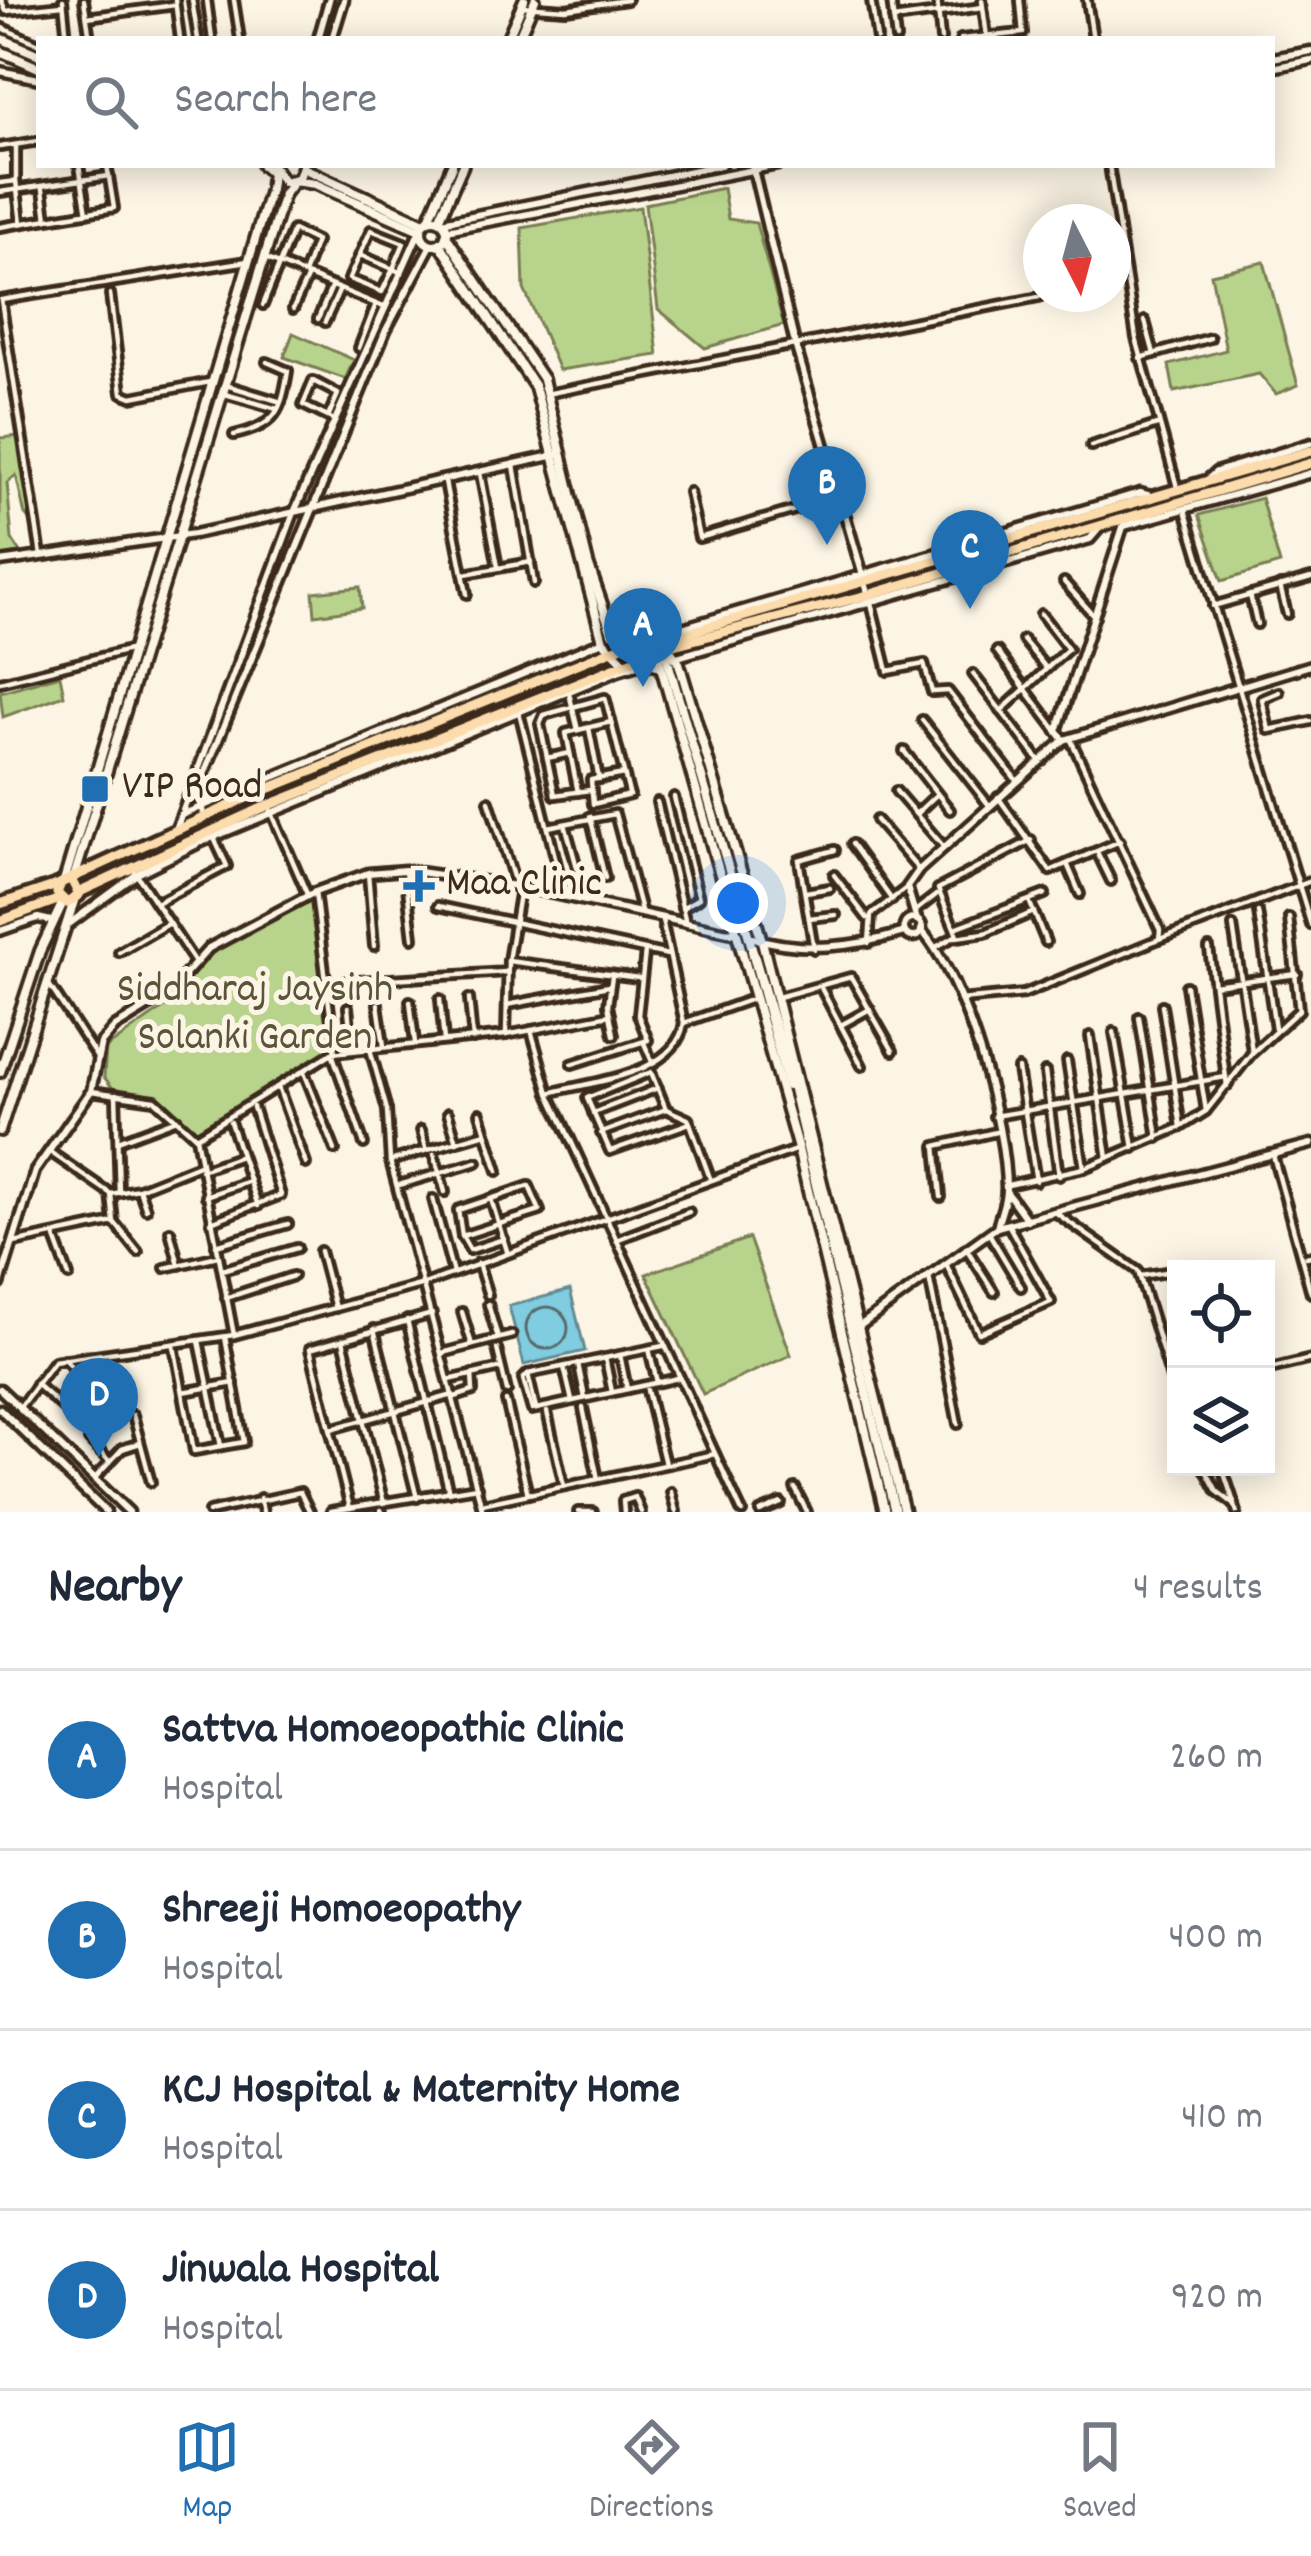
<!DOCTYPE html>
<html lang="en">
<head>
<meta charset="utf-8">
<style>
	:root { --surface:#fff; --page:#f2f2f3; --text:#1f2937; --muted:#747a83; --line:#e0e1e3; --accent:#1f6fb2 }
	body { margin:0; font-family:Dekko,sans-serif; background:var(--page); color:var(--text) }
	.controls { position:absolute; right:36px; bottom:36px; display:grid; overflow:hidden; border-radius:0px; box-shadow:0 6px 30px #0003 }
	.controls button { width:108px; height:108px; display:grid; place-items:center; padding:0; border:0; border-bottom:3px solid var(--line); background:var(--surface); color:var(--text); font:60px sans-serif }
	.compass { position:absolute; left:1023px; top:204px; width:108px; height:108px; border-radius:50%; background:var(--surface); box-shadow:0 6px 30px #0003; rotate:174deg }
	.you { position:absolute; left:738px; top:903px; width:42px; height:42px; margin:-30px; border:9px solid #fff; border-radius:50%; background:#1a73e8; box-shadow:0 0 0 18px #1a73e833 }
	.badge { display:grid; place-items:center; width:78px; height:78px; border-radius:50%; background:var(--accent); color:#fff; font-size:39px; font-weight:700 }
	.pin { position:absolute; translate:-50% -99px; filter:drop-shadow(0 3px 6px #0008) }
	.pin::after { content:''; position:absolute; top:63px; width:42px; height:36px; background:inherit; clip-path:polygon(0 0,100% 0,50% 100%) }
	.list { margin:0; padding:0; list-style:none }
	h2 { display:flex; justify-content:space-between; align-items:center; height:156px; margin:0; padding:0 48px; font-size:51px }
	h2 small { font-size:39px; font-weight:400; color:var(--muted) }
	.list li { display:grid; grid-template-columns:78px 1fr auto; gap:36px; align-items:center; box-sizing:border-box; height:180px; padding:0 48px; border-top:3px solid var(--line) }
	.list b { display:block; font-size:45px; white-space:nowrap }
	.list p { margin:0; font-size:39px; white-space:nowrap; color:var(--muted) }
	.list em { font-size:39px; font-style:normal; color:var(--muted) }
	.icon { flex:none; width:66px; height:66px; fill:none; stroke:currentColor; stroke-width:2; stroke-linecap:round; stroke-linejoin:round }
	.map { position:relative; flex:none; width:1311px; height:1512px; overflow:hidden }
	.search { position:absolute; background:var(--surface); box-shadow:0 6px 30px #0003; left:36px; right:36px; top:36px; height:132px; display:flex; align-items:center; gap:30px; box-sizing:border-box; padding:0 42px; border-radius:0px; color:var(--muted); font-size:45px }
	.sheet { height:876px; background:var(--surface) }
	nav { display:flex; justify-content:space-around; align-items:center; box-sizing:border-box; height:168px; border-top:3px solid var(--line); background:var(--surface); font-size:33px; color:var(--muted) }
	nav a { display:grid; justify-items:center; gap:6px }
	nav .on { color:var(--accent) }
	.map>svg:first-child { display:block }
	.green { fill:#b8d38b; stroke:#7a7e54; stroke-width:3 }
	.water { fill:#80cce0; stroke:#648b92; stroke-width:3 }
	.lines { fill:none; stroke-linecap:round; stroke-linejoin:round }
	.shore { stroke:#576b6c; stroke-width:3 }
	.minor-casing { stroke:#3b2a1e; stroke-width:14 }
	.tertiary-casing { stroke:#3b2a1e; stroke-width:15 }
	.secondary-casing { stroke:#3b2a1e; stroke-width:16 }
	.primary-casing { stroke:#3b2a1e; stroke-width:18 }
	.minor { stroke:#fcf5e5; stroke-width:4.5 }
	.tertiary { stroke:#fcf5e5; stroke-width:6 }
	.secondary { stroke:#fcf5e5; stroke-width:8 }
	.primary { stroke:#fcdcac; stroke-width:9 }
	.poi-dot { fill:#1f6fb2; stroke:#fcf5e5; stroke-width:4.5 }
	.labels { text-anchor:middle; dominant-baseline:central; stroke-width:10; stroke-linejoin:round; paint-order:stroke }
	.poi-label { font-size:42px; fill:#3b2a1e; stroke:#fcf5e5; text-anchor:start }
	.park-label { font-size:42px; fill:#5a5439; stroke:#fcf5e5 }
</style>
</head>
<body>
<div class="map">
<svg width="1311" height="1512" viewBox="0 0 1311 1512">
	<rect width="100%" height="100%" fill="#fcf5e5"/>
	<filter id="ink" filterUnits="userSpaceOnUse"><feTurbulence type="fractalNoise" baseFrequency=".00833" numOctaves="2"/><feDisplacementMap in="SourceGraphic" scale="24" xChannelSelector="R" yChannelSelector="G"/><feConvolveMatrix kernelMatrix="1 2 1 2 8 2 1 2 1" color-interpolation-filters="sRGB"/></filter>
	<g filter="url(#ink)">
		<g class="green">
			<polygon points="723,188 728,219 756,223 784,325 705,348 658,309 645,204"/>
			<polygon points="640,207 658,355 559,370 524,289 522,228"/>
			<polygon points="1264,262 1298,385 1276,394 1259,374 1174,392 1169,365 1226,350 1211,274"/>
			<polygon points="293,333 354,360 345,379 284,357"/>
			<polygon points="20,436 33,523 25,515 16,475 7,483 12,539 21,553 0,557 0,438"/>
			<polygon points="1261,498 1280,564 1222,581 1199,515"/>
			<polygon points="360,587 362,608 315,615 313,592"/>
			<polygon points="60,675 64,695 3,717 0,692"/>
			<polygon points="316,898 335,1053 196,1137 155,1098 119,1096 104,1077 106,1048 168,1005 213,952"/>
			<polygon points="749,1238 791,1355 703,1394 646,1274"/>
		</g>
		<polygon class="water" points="570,1290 585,1351 524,1365 509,1306"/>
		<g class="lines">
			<circle class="shore" cx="547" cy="1328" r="21"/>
			<g class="minor-casing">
				<g id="minor">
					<polyline points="1,0 6,11 63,5"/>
					<polyline points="63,0 67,39"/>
					<polyline points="84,0 90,39"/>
					<polyline points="175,0 180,39"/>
					<polyline points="192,0 198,39"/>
					<polyline points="207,0 212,39"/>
					<polyline points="234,0 240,39"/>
					<polyline points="871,0 877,39"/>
					<polyline points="891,0 896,39"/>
					<polyline points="937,0 941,39"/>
					<polyline points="982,0 987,37"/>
					<polyline points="1087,0 1093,39"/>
					<polyline points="521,6 566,9 627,0"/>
					<polyline points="87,17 175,5"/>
					<polyline points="893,19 983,7"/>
					<polyline points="0,27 39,44"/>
					<polyline points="961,39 1023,33 1020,0"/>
					<polyline points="16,145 16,181"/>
					<polyline points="0,147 39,141"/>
					<polyline points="79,165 87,213"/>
					<polyline points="1109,165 1136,338 1177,487"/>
					<polyline points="0,183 16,181 21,223"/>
					<polyline points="43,189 47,219"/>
					<polyline points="0,192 109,176"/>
					<polyline points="0,227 114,208 107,165"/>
					<polyline points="360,255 393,269 404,243 371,230 349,279 382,292 393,269 402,273"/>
					<polyline points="265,258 386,308"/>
					<polyline points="110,294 122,393 132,397 210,382"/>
					<polyline points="263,305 293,230 316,241 304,274"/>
					<polyline points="293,309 308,276"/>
					<polyline points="318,319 332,286"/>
					<polyline points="1145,321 1154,354"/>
					<polyline points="325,322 340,289"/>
					<polyline points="359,348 376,304"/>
					<polyline points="1140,358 1210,338"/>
					<polyline points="226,385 278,401"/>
					<polyline points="225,394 277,409"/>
					<polyline points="546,394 1039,297"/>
					<polyline points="328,417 338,394 313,381 303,405 334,420"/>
					<path d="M234,435C276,425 281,413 288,371L267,362"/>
					<polyline points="1091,446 1157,425"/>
					<polyline points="514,465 534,583"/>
					<polyline points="480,473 498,567"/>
					<polyline points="445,482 467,594"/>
					<polyline points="689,492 699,538 839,497"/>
					<polyline points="1185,510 1311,925"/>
					<polyline points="41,555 1,300 248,261"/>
					<polyline points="465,574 531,562"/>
					<polyline points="1064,582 1095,617"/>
					<polyline points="1280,586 1287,614"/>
					<polyline points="1250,595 1257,624"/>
					<polyline points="871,603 888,671 924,664 932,692 948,691 1017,781"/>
					<polyline points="1213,606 1311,578"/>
					<polyline points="1023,640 1046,668"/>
					<polyline points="997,651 1057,731"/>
					<polyline points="973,674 1039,760"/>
					<polyline points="0,682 129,650"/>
					<polyline points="1279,692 1262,699 1269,730 1311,721"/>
					<polyline points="569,693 578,730"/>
					<polyline points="1001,711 1068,649 1041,614"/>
					<polyline points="519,712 565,897"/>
					<polyline points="922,720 989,805"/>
					<polyline points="589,728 599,779"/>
					<polyline points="904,751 950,810"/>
					<polyline points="547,758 570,753"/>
					<polyline points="590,790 555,795 540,724 544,715 605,698 606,701 629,793 630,795 593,804 591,780 624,774"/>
					<polyline points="896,791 943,846"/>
					<polyline points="578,792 566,733 611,722"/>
					<polyline points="674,797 699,898 682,908"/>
					<polyline points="998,797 1050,871 1120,841"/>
					<polyline points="489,801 516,886"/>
					<polyline points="657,802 686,923"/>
					<polyline points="271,811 307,894"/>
					<polyline points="916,814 936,795"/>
					<polyline points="590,816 605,878"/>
					<polyline points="876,820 919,870"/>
					<polyline points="565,824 578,871"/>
					<polyline points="548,827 615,814 642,914"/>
					<polyline points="852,844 892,900"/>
					<polyline points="1098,854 1111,881"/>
					<polyline points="1068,866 1080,894"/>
					<polyline points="405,870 413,938"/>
					<polyline points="135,872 194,961"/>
					<polyline points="368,873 374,946"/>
					<polyline points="834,875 867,918"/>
					<polyline points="315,892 335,1053"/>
					<polyline points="806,892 830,888"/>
					<polyline points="156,903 227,866 213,836"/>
					<polyline points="1030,903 1046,942"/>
					<polyline points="438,906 668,955"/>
					<polyline points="914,912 936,895"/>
					<polyline points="1258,912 1275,1028"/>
					<polyline points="809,918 836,915"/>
					<polyline points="662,920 684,1023 755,998"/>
					<polyline points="1233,926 1252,1051"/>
					<polyline points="955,928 1045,894"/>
					<polyline points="956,937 985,933 1034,912"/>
					<polyline points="1160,939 1311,881"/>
					<polyline points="869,943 871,915 905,889"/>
					<polyline points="936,947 957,935 938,889 1031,840"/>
					<polyline points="1209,948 1227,1086"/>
					<polyline points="814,949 799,860 835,850"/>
					<polyline points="119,952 169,923"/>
					<polyline points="508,961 639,978"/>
					<polyline points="612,976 608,1005 614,1035"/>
					<polyline points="48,983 98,1059"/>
					<polyline points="325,983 507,972"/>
					<polyline points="1214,985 1297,974"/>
					<polyline points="820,986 862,1066"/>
					<polyline points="1186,986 1206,1111"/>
					<polyline points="778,997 851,977 893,1051"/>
					<polyline points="440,999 444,1041"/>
					<polyline points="469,999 473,1039"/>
					<polyline points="960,1000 1024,994 1159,939 1160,930 1070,738"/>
					<polyline points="410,1001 415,1043"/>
					<polyline points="378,1004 384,1046"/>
					<polyline points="507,1005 609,986"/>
					<polyline points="1162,1005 1181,1127"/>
					<polyline points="348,1007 352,1049"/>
					<polyline points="1139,1017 1158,1138"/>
					<polyline points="841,1025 870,1009"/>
					<polyline points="531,1030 549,1093 742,1512"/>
					<polyline points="1114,1032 1134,1148"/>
					<polyline points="506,1035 508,961 520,888"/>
					<polyline points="1090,1036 1108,1158"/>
					<polyline points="644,1043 653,1064"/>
					<polyline points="370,1049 387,1110 390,1161 483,1512"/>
					<polyline points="332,1053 364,1144"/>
					<polyline points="1067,1061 1084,1168"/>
					<polyline points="572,1064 648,1040 638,1015 645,952"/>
					<polyline points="1018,1069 1036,1181"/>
					<polyline points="304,1072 335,1150"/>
					<polyline points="1045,1072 1059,1176"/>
					<polyline points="278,1087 306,1164"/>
					<polyline points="91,1091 155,1100 196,1137"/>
					<path d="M549,1093C591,1081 675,1076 684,1023"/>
					<polyline points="116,1094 119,1193"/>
					<polyline points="448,1113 457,1142"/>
					<polyline points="480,1113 498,1171"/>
					<polyline points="593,1113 658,1088"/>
					<polyline points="994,1116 1226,1077"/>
					<polyline points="230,1122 258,1206"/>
					<polyline points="690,1123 610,1151 587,1098 651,1072 666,1109 688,1119 690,1123 710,1178 710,1179"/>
					<polyline points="421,1130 426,1148"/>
					<polyline points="601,1133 666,1109"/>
					<polyline points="118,1141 177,1119"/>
					<polyline points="50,1152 111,1194 139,1189 199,1165"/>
					<polyline points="434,1154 445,1192"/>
					<polyline points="1273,1155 1311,1293"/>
					<polyline points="390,1161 486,1133"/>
					<polyline points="201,1170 241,1156"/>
					<polyline points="399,1185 477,1162"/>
					<polyline points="1008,1185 1084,1168 1181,1127 1206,1111 1252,1053 1299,1010 1289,918"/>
					<polygon points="529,1186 540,1211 462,1236 458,1210"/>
					<polyline points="139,1189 146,1209"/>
					<polyline points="111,1194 114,1222 138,1252"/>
					<polyline points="206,1196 250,1181"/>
					<polyline points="941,1197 936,1146 996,1132"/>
					<polyline points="433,1199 453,1273"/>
					<polyline points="491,1199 507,1251"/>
					<polyline points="1056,1213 1138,1271 1176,1395"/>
					<polyline points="211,1222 281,1195 253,1107"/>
					<polyline points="170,1231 179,1265"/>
					<polyline points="990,1235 1021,1287"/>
					<polyline points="462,1236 470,1250 504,1239"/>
					<polyline points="55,1238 69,1276"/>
					<polyline points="616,1240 689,1212"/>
					<polyline points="14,1243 114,1222"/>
					<polyline points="216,1245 288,1224"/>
					<polyline points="966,1248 994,1292"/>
					<polyline points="320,1251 335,1308"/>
					<polyline points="1306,1257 1311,1256"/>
					<polyline points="478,1263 488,1295"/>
					<polyline points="946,1264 979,1333 1051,1302 1008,1224"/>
					<polyline points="165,1268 218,1256"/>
					<polyline points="222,1270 297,1248"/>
					<polyline points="1141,1276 1166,1272 1176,1286"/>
					<polyline points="929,1277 958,1424"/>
					<polyline points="226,1298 293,1276"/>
					<polyline points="488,1304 498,1338"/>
					<polyline points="462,1312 472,1345"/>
					<polyline points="407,1320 449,1492"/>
					<polyline points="374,1329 417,1498"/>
					<polyline points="234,1335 196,1137 332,1053 506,1035 610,1015"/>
					<polyline points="343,1340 384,1503"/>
					<polyline points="199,1341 221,1446"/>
					<polyline points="174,1346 194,1451 244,1442 225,1337"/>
					<polyline points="497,1349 507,1391"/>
					<polyline points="649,1349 657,1382"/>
					<polyline points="442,1353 512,1335"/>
					<polyline points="620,1355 627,1389"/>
					<polyline points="605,1358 612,1392"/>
					<polyline points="64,1359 110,1405 126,1411"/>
					<polyline points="578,1364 585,1398"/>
					<polyline points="564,1367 572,1401"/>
					<polyline points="1266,1370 1311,1359"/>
					<polyline points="528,1374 523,1379 532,1410 678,1378"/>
					<polyline points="528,1374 663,1346"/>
					<polyline points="528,1374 536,1409"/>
					<polyline points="449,1380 501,1368"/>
					<polyline points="36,1384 84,1427"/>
					<polyline points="647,1390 665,1464"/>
					<polyline points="183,1392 234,1383"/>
					<polyline points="455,1397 473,1391 472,1374"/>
					<polyline points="506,1401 528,1494"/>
					<polyline points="20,1407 54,1361 234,1335 424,1284 798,1149"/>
					<polyline points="583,1408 598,1479"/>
					<polyline points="547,1412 564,1486"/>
					<polyline points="133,1415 151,1482"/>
					<polyline points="331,1429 453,1395"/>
					<polyline points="89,1440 110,1462"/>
					<polyline points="1204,1467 1217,1491 1235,1505"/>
					<polyline points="1222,1467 1237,1512"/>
					<polyline points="94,1479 122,1449 140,1443"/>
					<polyline points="795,1488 807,1512"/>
					<polyline points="671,1492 676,1512"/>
					<polyline points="260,1498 263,1512"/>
					<polyline points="482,1504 715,1454"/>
					<polyline points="350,1508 310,1349 432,1314"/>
					<polyline points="381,1510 382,1512"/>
					<polyline points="331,1511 477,1487"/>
					<polyline points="209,1512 300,1492 310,1512"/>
					<polyline points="578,1512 593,1512"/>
					<polyline points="624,1512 623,1501 635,1497 641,1512"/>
					<polyline points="760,1512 781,1503"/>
				</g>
			</g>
			<g class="tertiary-casing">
				<g id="tertiary">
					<polyline points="318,39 329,0"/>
					<polyline points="332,39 344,0"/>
					<polyline points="1272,58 1311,51"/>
					<polyline points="1272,68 1311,60"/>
					<polyline points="0,71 39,79"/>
					<polyline points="752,165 795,344 871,603"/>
					<polyline points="442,222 721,165"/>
					<polyline points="447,230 778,165"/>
					<polyline points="1207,480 1216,472 1311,443"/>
					<polyline points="1124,526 1311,473"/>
					<polyline points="0,562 194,534 556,455"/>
					<polyline points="665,633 1140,493 1151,496"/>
					<polyline points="677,657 1090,539 1102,525"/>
					<polyline points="1064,740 1311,665"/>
					<polyline points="184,814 603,641"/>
					<polyline points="204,815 196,794 386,330 431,245"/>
					<polyline points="176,829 295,510 420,230"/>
					<circle cx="913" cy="928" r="9"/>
					<polyline points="917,920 907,887 919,870 1064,740 1057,731 1123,527"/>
					<polyline points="69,924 137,874 199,843 618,671 644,663 662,667"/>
					<polyline points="0,931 38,918 51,921"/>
					<path d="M750,937C803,953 852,948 905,932"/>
					<polyline points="1006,1191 1027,1220"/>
					<polyline points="997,1227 1311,1144"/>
					<polyline points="0,1284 35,1171 91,1091 101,1043 115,1027 167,995 209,948 315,892 368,873 405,870 516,886 737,934"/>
					<path d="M861,1325L997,1227C1000,1215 1006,1201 1006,1190C1006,1123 966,980 921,930"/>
					<polyline points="0,1389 129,1512"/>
					<polyline points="0,1409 106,1512"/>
				</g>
			</g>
			<g class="secondary-casing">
				<g id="secondary">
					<polyline points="0,38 39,55"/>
					<polyline points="507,39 524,0"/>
					<polyline points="518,39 535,0"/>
					<polyline points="0,51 39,68"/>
					<polyline points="272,165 284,182 299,178 303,166"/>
					<polyline points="303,168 424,223"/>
					<circle cx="434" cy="232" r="13"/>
					<polyline points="429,219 452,165"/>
					<polyline points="439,220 463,165"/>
					<polyline points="446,236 543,379 588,563 612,633 648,635"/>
					<polyline points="440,244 535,387 603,641 625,663"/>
					<polyline points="669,649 679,663 762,941 904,1512"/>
					<polyline points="665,652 790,1077 895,1512"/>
					<polyline points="657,653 798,1149 885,1512"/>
					<polyline points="74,878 284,194 294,181 315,184 420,230"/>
					<polyline points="64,881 270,189 272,173 262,165"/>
					<polyline points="752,951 788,1086"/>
					<polyline points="0,1072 40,951 63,902"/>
					<polyline points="0,1131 74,901"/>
				</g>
			</g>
			<g class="primary-casing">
				<g id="primary">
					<polyline points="670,638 665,652 650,647 650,637 658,632 670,638 1311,451"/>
					<polyline points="670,646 868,595 1311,463"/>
					<polyline points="72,881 79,895 67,903 57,893 61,883 253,795 654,633"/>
					<polyline points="80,892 262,808 654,652"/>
					<polyline points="0,904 60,884"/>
					<polyline points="0,921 60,899"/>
				</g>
			</g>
			<use href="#minor" class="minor"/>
			<use href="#tertiary" class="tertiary"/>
			<use href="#secondary" class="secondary"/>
			<use href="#primary" class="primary"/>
		</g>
	</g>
	<g class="poi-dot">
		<rect x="80" y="774" width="30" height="30" rx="6"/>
		<path d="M413 868h12v12h12v12h-12v12h-12v-12h-12v-12h12z"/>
	</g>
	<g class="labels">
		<g class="poi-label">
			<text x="122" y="789">VIP Road</text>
			<text x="446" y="886">Maa Clinic</text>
		</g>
		<g class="park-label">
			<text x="255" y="992">Siddharaj Jaysinh<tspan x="255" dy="48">Solanki Garden</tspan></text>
		</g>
	</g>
</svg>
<div class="controls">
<button><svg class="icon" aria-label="locate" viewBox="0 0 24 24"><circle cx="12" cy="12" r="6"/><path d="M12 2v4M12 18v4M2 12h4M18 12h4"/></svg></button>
<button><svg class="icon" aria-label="layers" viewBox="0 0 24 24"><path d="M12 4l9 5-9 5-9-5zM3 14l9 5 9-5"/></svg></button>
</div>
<svg class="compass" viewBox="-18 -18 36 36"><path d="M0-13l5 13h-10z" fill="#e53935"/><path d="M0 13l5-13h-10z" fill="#747a83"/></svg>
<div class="you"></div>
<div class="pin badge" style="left:643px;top:687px">A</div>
<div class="pin badge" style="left:827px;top:545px">B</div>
<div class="pin badge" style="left:970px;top:609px">C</div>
<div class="pin badge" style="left:99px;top:1457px">D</div>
<div class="search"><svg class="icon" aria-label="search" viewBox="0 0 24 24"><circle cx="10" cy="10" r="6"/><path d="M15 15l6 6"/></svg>Search here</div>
</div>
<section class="sheet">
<h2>Nearby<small>4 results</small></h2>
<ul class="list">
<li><span class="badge">A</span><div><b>Sattva Homoeopathic Clinic</b><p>Hospital</p></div><em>260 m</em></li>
<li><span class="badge">B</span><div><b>Shreeji Homoeopathy</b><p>Hospital</p></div><em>400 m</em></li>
<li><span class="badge">C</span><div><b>KCJ Hospital &amp; Maternity Home</b><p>Hospital</p></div><em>410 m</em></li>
<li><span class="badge">D</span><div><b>Jinwala Hospital</b><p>Hospital</p></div><em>920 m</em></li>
</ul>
</section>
<nav>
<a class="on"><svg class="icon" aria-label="map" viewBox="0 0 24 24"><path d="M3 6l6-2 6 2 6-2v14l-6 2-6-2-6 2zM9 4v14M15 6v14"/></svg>Map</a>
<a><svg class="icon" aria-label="directions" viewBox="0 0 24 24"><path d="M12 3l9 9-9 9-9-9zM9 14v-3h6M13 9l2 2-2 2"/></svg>Directions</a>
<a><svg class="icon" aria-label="saved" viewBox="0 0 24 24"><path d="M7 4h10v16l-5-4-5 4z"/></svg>Saved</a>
</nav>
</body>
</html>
